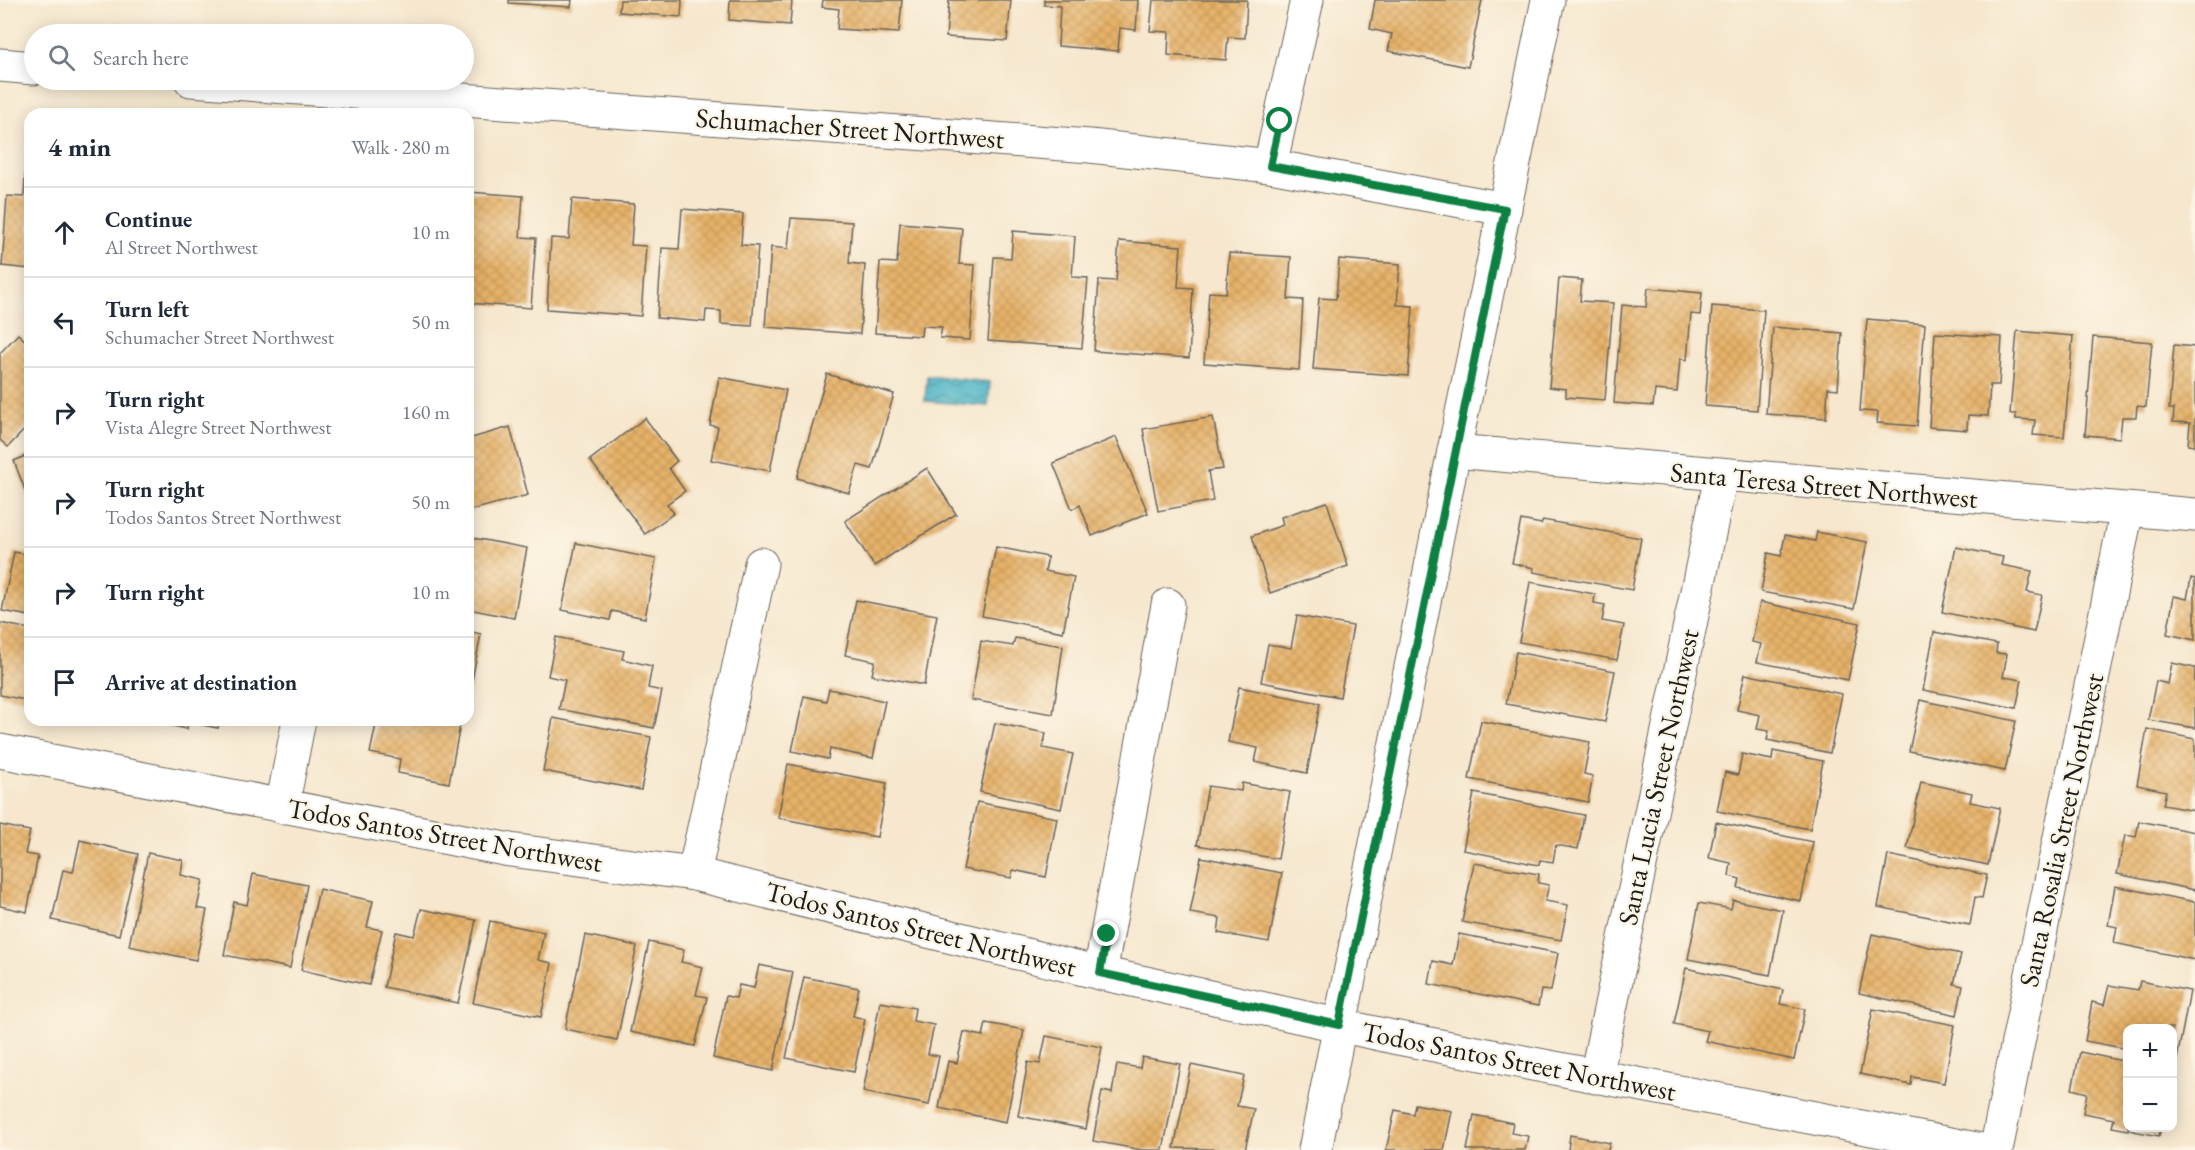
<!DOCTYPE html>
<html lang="en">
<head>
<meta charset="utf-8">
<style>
	:root { --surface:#fff; --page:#f2f2f3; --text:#1f2937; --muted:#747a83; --line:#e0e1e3 }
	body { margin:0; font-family:"EB Garamond",serif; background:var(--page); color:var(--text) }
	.controls { position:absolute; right:18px; bottom:18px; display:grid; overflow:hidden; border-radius:12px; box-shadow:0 3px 15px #0003 }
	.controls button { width:54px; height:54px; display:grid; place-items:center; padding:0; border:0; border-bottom:2px solid var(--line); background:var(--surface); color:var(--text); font:30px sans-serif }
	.stop { position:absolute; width:18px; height:18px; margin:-14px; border:4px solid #0b8043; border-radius:50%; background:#fff }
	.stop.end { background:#0b8043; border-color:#fff; box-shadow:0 2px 6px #0008 }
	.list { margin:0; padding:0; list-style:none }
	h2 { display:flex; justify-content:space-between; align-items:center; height:78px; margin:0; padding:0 24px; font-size:26px }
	h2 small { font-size:20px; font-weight:400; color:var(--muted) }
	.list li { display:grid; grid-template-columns:39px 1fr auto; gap:18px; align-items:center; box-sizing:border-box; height:90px; padding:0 24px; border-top:2px solid var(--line) }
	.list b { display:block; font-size:22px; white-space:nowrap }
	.list p { margin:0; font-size:20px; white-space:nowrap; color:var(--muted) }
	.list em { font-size:20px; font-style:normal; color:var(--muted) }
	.icon { flex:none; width:33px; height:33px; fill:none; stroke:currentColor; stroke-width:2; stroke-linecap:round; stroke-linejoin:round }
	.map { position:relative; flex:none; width:2195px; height:1150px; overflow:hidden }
	.search { position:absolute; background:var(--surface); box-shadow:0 3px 15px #0003; left:24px; top:24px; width:450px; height:66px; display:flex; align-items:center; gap:15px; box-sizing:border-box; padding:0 21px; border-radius:33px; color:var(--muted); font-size:22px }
	.panel { position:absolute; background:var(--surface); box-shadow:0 3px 15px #0003; left:24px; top:108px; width:450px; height:618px; border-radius:18px }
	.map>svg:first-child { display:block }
	.water { fill:url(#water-waves); stroke:#326871; stroke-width:1.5 }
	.building { fill:url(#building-cross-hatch) }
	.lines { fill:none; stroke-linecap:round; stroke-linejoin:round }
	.minor-casing { stroke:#68635a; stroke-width:35 }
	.tertiary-casing { stroke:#68635a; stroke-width:35 }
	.minor { stroke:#fff; stroke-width:33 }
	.tertiary { stroke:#fff; stroke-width:33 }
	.route { stroke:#0b8043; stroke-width:8 }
	.labels { text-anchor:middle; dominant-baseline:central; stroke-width:4.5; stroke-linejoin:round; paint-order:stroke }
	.street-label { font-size:27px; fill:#1c1c1c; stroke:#fcf5e5 }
</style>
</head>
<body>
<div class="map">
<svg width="2195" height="1150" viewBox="0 0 2195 1150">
	<defs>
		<pattern id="water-waves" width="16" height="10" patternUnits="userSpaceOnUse" patternTransform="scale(1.5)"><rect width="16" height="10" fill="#49b4c6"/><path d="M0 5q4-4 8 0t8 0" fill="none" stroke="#3c92a0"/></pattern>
		<pattern id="building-cross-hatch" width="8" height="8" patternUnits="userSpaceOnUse" patternTransform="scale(1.5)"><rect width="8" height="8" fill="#e6b269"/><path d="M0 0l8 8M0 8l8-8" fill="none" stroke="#c5985a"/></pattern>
	</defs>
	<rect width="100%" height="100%" fill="#fcf5e5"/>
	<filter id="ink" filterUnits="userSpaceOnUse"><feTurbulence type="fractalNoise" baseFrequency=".0167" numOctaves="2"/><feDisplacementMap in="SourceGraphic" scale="12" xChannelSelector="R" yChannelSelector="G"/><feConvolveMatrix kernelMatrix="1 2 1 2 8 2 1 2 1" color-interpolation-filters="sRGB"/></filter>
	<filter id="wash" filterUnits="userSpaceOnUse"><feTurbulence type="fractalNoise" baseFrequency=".008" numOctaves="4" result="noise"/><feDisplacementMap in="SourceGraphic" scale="24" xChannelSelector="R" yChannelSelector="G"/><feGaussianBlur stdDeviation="1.35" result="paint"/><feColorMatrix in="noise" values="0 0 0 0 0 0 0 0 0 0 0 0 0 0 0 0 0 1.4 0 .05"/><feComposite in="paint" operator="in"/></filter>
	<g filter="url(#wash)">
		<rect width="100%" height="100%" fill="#f6e7ce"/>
		<polygon class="water" points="927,376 990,382 988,406 925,401"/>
		<g id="blocks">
			<g class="building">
				<polygon points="509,0 572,0 571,7 509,3"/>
				<polygon points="620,0 682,0 681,17 619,12"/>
				<polygon points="730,0 792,0 790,25 729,20"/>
				<polygon points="823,0 902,0 899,33 837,29 839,9 822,7"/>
				<polygon points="949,0 1011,0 1007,41 946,37"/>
				<polygon points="1044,0 1138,0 1136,30 1120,28 1118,51 1058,46 1060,6 1044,5"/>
				<polygon points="1153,0 1247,0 1245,38 1228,37 1226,60 1168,55 1169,32 1150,31"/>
				<polygon points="1375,0 1482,0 1468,67 1388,51 1392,34 1370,29"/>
				<polygon points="26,157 30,157 30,269 2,266 7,196 24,197"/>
				<polygon points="468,192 523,196 520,237 536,238 531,308 468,303"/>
				<polygon points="572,199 634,204 631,245 646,246 641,316 547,309 551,238 569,239"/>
				<polygon points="682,209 743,214 741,245 758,246 752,326 721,324 721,311 706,310 705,322 657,318 662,248 679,249"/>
				<polygon points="791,218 852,222 849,263 865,265 860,334 765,327 771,247 788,249"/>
				<polygon points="900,223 962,228 959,264 975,265 970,340 940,338 942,327 922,326 921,336 875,333 880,262 897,263"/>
				<polygon points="1013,231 1075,236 1072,277 1088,278 1082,348 988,341 994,257 1011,258"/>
				<polygon points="1119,241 1181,246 1178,287 1193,288 1189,358 1094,351 1099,280 1116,281"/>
				<polygon points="1229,253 1291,257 1288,299 1303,300 1299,370 1204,363 1209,292 1226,293"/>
				<polygon points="1339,259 1400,264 1397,305 1413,306 1408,376 1313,369 1319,298 1336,299"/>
				<polygon points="1559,278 1582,280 1580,301 1613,303 1605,400 1566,397 1566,389 1549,387"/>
				<polygon points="1648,288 1702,293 1700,315 1691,314 1687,360 1680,359 1677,392 1655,390 1653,406 1614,403 1622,305 1646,307"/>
				<polygon points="1712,306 1764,310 1757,410 1705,406"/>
				<polygon points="1867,319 1925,324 1917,426 1877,423 1878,412 1860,411"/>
				<polygon points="1773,327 1842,333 1838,389 1828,388 1826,418 1766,414"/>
				<polygon points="2017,331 2073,336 2064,437 2033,435 2035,420 2016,419 2016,414 2010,414"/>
				<polygon points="1935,333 2002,337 1999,385 1990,385 1988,416 1968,415 1967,430 1929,427"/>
				<polygon points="18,334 30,345 30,424 8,447 0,440 0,353"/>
				<polygon points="2093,337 2152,342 2146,407 2137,406 2136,417 2122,417 2120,438 2085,435"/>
				<polygon points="2174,345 2195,347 2195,446 2188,445 2190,423 2173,422 2174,409 2169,409"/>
				<polygon points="827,374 894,394 872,469 858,465 849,493 797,478"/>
				<polygon points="719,377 786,390 770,471 711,460 718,427 710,425"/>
				<polygon points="1213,417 1223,469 1208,471 1213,501 1158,511 1143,429"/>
				<polygon points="645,418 677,461 669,468 685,491 667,504 674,513 645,534 590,460"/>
				<polygon points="510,427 528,495 468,511 468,439"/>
				<polygon points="1116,437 1148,513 1092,536 1080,505 1072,509 1053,463"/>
				<polygon points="30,454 30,497 28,498 14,461"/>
				<polygon points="927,468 956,514 874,566 845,521"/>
				<polygon points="1327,502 1348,566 1270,593 1252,536 1283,525 1281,517"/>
				<polygon points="1521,520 1541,524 1543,520 1641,538 1632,590 1533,572 1534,568 1512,563"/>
				<polygon points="1817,532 1867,542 1854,609 1761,592 1768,553 1781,556 1785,535 1815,541"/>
				<polygon points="468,537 527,548 514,618 468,609"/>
				<polygon points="576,543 656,559 645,618 612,611 610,620 562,610"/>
				<polygon points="996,547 1048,557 1045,571 1074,577 1063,632 982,616"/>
				<polygon points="1956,547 2003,557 2001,565 2032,571 2027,592 2042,595 2034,632 1942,612"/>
				<polygon points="14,552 30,555 30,616 2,611"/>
				<polygon points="2191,578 2195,579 2195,640 2167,634 2174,596 2187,599"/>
				<polygon points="1530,582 1595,594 1594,603 1605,605 1602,621 1624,625 1617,660 1519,642"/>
				<polygon points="856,600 937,615 924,685 872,675 875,661 845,655"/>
				<polygon points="1760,602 1860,623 1848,680 1757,662 1761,644 1752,642"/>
				<polygon points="1297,616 1353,626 1340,697 1261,682 1268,644 1291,648"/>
				<polygon points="0,623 30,629 30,701 0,695"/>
				<polygon points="468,631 481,634 469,696 468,696"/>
				<polygon points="1934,632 1997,644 1996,653 2007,654 2003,677 2022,680 2016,708 1923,690"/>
				<polygon points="556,637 624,651 622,659 652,666 648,688 662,691 654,728 559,709 565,680 548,676"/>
				<polygon points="1015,638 1063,646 1053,714 971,700 981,641 1013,646"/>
				<polygon points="1516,652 1615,671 1605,722 1506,704"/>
				<polygon points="2172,663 2195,668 2195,728 2148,720 2156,681 2168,684"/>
				<polygon points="1745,674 1842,694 1830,753 1767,740 1769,731 1757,729 1760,715 1737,710"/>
				<polygon points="1239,687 1320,703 1307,773 1255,762 1258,748 1228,742"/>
				<polygon points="829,689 885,701 873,758 830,749 828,759 792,751 804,696 826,701"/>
				<polygon points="1920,700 2016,721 2005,771 1909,751"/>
				<polygon points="553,718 651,737 641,790 543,771"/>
				<polygon points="146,720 220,720 218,728 188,722 187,729"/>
				<polygon points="377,720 461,720 449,783 398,773 400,759 370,753"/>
				<polygon points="1481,721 1590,742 1584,774 1593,776 1588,802 1469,779"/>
				<polygon points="995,723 1046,733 1043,748 1073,754 1061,809 980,792"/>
				<polygon points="2147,729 2195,739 2195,811 2163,805 2166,791 2137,785"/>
				<polygon points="1773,751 1823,761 1810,829 1717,811 1725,772 1738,775 1742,754 1772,760"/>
				<polygon points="788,764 887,783 877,837 778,818"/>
				<polygon points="1921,782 1972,793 1970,802 2000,808 1988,865 1907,848"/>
				<polygon points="1242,783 1290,792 1278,859 1197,845 1208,786 1241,791"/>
				<polygon points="1474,793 1584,815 1578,849 1556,845 1553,862 1540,860 1539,865 1463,850"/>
				<polygon points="977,802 1057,818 1046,877 1013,870 1011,878 963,869"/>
				<polygon points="2139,821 2195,832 2195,890 2117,874 2125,835 2136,837"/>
				<polygon points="1716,822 1813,842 1801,901 1738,888 1740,879 1729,876 1731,863 1709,858"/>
				<polygon points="0,825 30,831 25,854 38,856 27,912 0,906"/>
				<polygon points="80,840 138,854 119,935 52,920 63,870 73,872"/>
				<polygon points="148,853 183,860 181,875 203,880 197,908 207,910 196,960 129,946"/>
				<polygon points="1888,855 1987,875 1982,898 1975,897 1970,925 1878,907"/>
				<polygon points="1201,857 1282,873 1269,942 1218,933 1220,918 1190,913"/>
				<polygon points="1474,863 1539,874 1538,883 1549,885 1545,901 1568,905 1561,940 1462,922"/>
				<polygon points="253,874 307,885 290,968 224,955 234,902 247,905"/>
				<polygon points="2115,886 2195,902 2195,960 2114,943 2117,927 2108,925"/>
				<polygon points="319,889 373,901 367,927 382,930 369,985 301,970"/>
				<polygon points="1733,900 1783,910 1770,975 1688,959 1699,903 1731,909"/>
				<polygon points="421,909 476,920 458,1003 384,987 396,932 414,936"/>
				<polygon points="490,921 544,932 538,960 552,963 541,1017 473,1003"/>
				<polygon points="1459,934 1558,953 1551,991 1541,990 1538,1006 1429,984 1433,961 1453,965"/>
				<polygon points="1872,934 1961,954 1954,984 1963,986 1957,1015 1859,993"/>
				<polygon points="585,935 637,946 617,1040 565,1029"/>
				<polygon points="649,942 684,950 681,962 703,967 696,995 707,997 695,1046 630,1032"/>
				<polygon points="759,965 793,972 773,1071 713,1058 726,996 736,998 739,985 754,988"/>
				<polygon points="1686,968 1783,990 1780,1004 1805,1009 1794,1060 1705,1041 1708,1031 1674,1024"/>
				<polygon points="804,977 859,988 853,1016 865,1019 854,1072 786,1058"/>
				<polygon points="2140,981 2190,991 2177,1059 2172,1058 2172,1028 2128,1028 2128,1049 2085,1041 2092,1002 2104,1005 2109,985 2138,990"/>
				<polygon points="880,1002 915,1008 913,1021 934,1025 928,1054 939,1056 929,1105 863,1092"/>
				<polygon points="1873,1009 1955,1025 1944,1083 1912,1077 1911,1085 1860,1074"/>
				<polygon points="986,1023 1024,1030 1006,1122 939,1108 948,1061 957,1063 964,1032 983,1036"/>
				<polygon points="1046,1036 1102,1047 1086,1129 1018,1116 1028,1062 1040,1064"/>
				<polygon points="2080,1052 2128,1062 2128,1128 2161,1128 2159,1136 2112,1127 2114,1119 2083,1113 2087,1093 2072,1089"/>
				<polygon points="1142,1057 1180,1064 1163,1150 1142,1150 1093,1141 1102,1091 1112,1093 1117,1064 1140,1068"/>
				<polygon points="1191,1065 1244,1076 1237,1106 1254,1109 1245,1150 1174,1148"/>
				<polygon points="1415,1104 1452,1111 1444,1150 1386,1150 1395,1110 1413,1114"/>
				<polygon points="1474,1115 1513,1123 1511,1133 1528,1136 1525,1150 1467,1150"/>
				<polygon points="1570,1135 1610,1143 1608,1150 1568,1150"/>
			</g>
		</g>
	</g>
	<g filter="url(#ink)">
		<use href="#blocks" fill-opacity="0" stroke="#68635a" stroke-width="1.5"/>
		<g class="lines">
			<g class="minor-casing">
				<g id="minor">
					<polyline points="0,65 34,68"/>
					<polyline points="191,80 1090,146 1270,166 1505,209"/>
					<polyline points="1270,166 1307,0"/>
					<polyline points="1454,451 2195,515"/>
					<polyline points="0,751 510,850 694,874 1100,973 1393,1037 1981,1150"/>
					<polyline points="282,807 299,720"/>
					<polyline points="694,874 761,564"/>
					<polyline points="1100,973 1168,605"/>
					<polyline points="1596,1077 1721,476"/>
					<polyline points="1996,1150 2127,510"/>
				</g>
			</g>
			<g class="tertiary-casing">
				<polyline id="tertiary" points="1315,1150 1454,451 1548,0"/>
			</g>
			<use href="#minor" class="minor"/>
			<use href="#tertiary" class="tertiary"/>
		</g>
	</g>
	<g class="lines" filter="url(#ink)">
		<polyline class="route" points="1107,934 1100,973 1339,1025 1505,209 1270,166 1280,121"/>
	</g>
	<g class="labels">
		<g class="street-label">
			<text transform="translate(850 128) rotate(4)">Schumacher Street Northwest</text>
			<text transform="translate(1824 485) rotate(5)">Santa Teresa Street Northwest</text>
			<text transform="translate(1658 777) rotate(-78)">Santa Lucia Street Northwest</text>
			<text transform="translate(2061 830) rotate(-78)">Santa Rosalia Street Northwest</text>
			<text transform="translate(445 835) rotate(10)">Todos Santos Street Northwest</text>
			<text transform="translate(921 929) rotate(14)">Todos Santos Street Northwest</text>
			<text transform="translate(1519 1061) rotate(11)">Todos Santos Street Northwest</text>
		</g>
	</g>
</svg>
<div class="controls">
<button>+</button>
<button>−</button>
</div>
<div class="stop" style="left:1280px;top:121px"></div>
<div class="stop end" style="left:1107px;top:934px"></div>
<div class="search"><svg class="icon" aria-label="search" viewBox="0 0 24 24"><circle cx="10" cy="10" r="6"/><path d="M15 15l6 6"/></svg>Search here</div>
<section class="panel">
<h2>4 min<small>Walk · 280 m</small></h2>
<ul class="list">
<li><svg class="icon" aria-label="ahead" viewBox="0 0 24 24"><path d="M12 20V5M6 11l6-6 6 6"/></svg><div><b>Continue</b><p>Al Street Northwest</p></div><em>10 m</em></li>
<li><svg class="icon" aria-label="left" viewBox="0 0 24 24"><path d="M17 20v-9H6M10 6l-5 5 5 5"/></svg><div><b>Turn left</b><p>Schumacher Street Northwest</p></div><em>50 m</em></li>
<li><svg class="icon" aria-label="right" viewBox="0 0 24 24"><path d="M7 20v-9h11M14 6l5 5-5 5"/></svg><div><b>Turn right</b><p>Vista Alegre Street Northwest</p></div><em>160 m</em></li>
<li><svg class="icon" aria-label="right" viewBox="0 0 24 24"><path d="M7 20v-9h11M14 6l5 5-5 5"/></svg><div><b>Turn right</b><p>Todos Santos Street Northwest</p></div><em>50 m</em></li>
<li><svg class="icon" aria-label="right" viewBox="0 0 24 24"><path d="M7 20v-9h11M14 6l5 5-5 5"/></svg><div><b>Turn right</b></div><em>10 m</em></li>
<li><svg class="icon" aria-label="arrive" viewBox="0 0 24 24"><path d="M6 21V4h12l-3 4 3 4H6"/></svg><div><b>Arrive at destination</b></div></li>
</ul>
</section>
</div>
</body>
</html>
